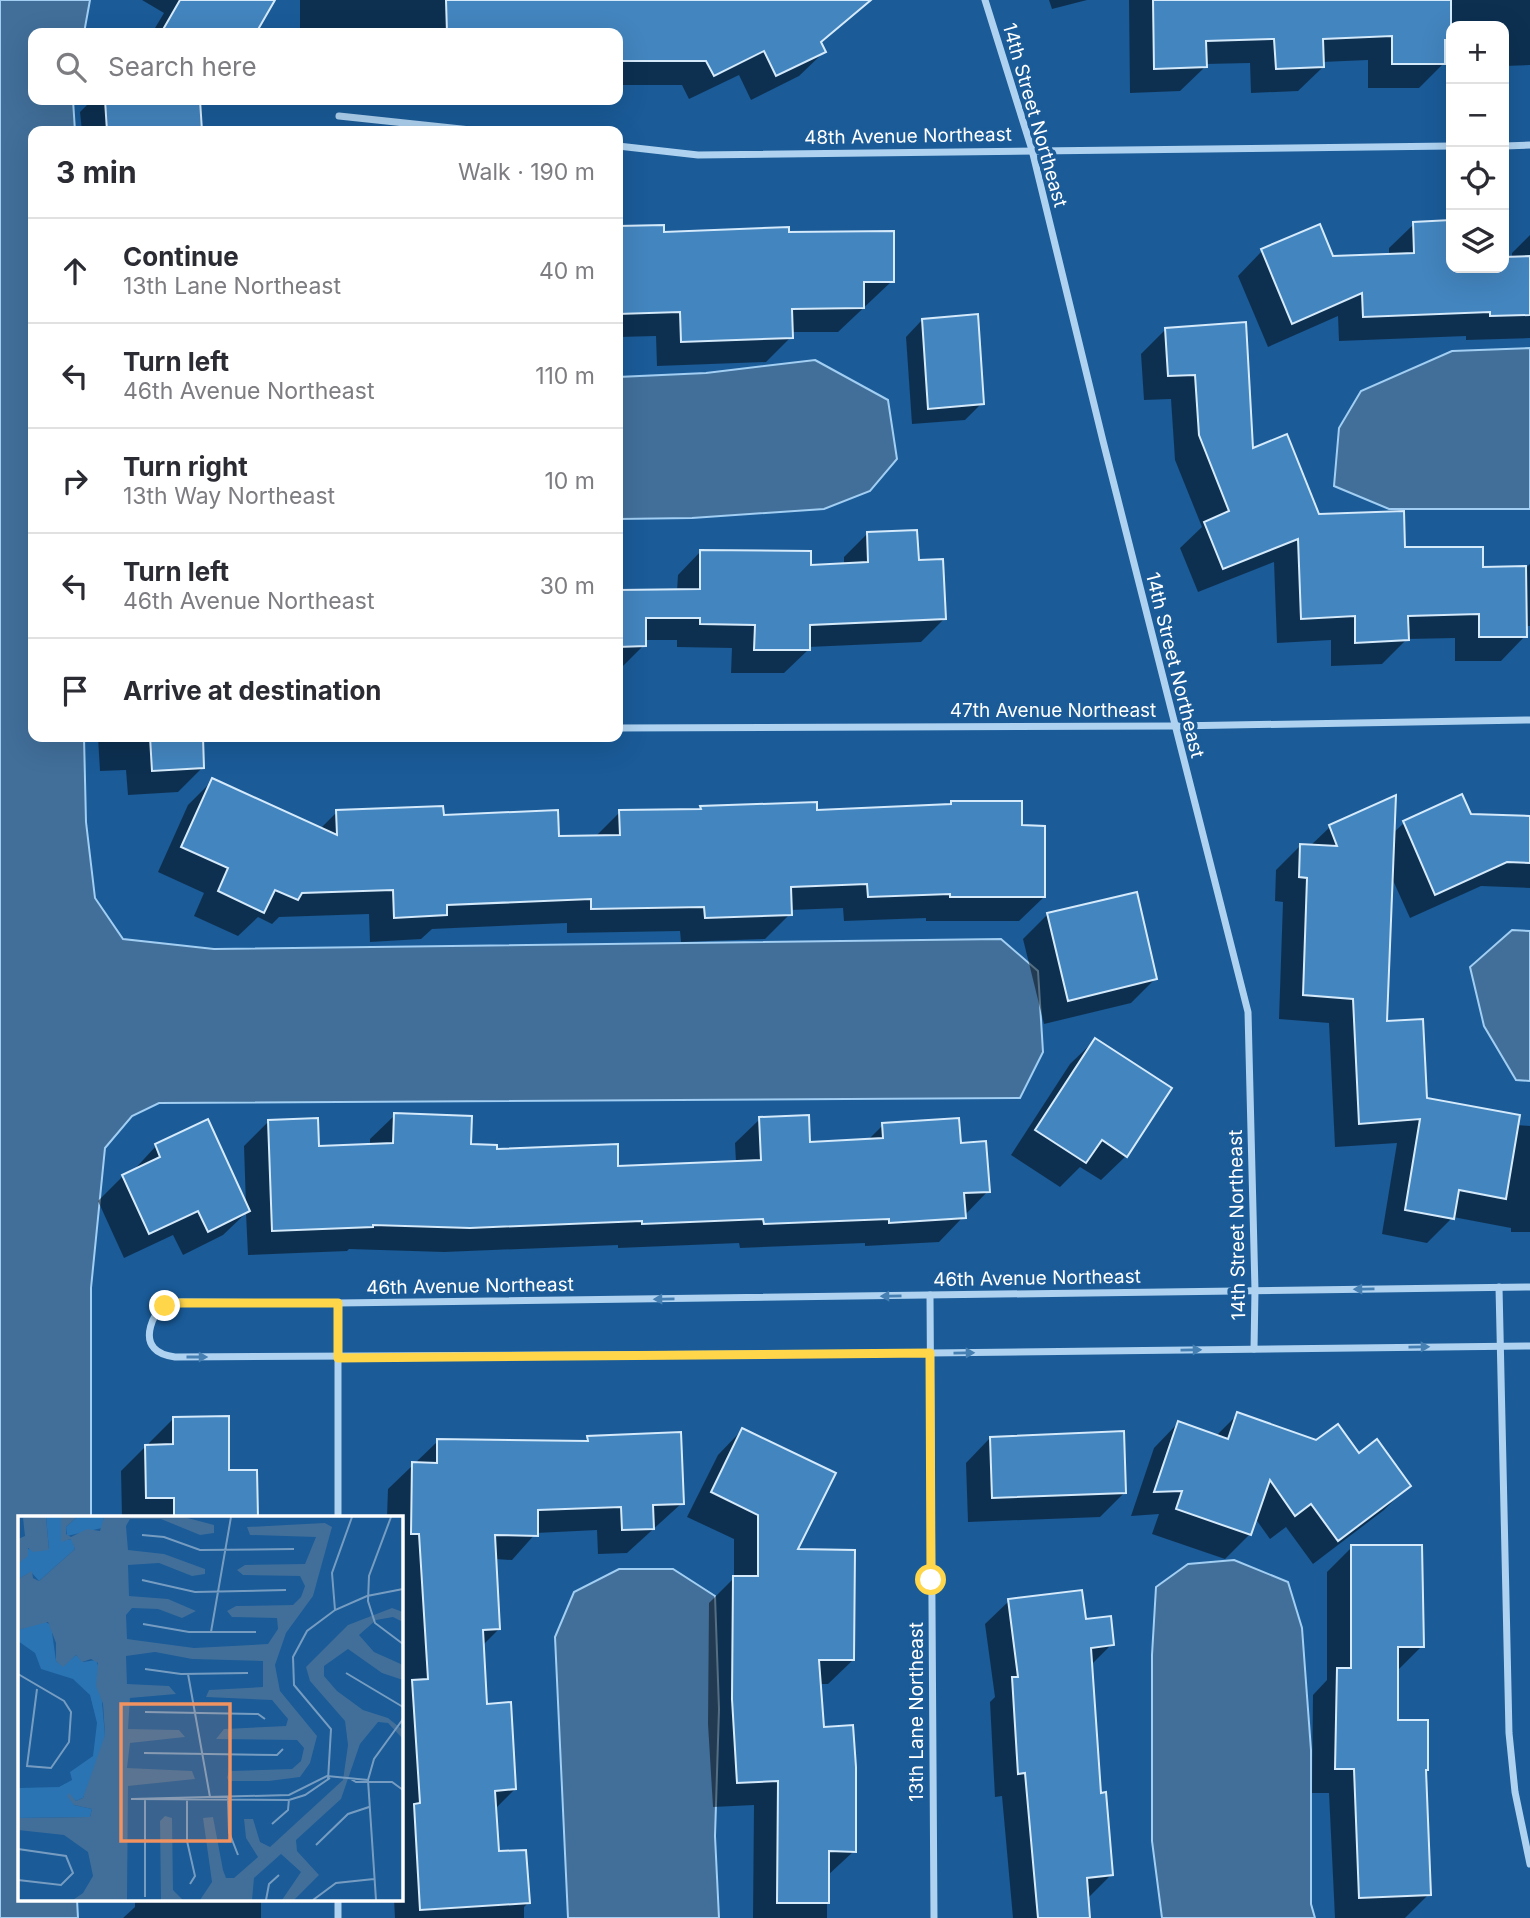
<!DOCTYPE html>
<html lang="en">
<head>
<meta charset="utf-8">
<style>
	:root { --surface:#fff; --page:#f2f2f3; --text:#2b2b33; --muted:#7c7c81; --line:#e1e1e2 }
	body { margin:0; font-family:Inter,sans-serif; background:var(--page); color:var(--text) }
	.controls { position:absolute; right:21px; top:21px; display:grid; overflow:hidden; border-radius:14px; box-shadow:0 7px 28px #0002 }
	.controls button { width:63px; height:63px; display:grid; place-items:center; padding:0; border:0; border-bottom:2px solid var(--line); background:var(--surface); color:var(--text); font:35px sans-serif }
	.stop { position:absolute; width:21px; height:21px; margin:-16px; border:5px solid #ffd54a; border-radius:50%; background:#fff }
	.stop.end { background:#ffd54a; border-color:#fff; box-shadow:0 2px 7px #0008 }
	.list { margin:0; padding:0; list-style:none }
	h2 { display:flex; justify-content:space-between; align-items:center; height:91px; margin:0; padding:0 28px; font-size:30px }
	h2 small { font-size:23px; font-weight:400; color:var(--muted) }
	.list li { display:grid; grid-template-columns:46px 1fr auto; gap:21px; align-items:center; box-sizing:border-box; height:105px; padding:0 28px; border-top:2px solid var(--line) }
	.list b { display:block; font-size:26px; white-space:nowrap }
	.list p { margin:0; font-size:23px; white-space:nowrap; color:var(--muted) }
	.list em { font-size:23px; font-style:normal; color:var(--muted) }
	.icon { flex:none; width:38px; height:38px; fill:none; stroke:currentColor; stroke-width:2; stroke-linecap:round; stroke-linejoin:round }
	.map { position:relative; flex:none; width:1530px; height:1918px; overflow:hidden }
	.search { position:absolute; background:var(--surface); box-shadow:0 7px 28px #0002; left:28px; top:28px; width:595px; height:77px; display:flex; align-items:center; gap:18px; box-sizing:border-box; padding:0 24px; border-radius:14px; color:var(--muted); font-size:26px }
	.panel { position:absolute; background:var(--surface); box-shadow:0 7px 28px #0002; left:28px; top:126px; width:595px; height:616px; border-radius:14px }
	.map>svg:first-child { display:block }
	.water { fill:#416f9a; stroke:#a1cef2; stroke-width:2 }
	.shadow { fill:#0007 }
	.building { fill:#4385bf; stroke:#d5eafb; stroke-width:2 }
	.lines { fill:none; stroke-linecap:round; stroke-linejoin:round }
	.minor { stroke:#aed2f0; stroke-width:7 }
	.oneway { fill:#467fb2 }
	.route { stroke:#ffd54a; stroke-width:9 }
	.labels { text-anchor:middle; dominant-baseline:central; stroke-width:7; stroke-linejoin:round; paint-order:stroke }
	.street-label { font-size:19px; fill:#fff; stroke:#1a5b98 }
	.inset-road { fill:none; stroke:#769dc1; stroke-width:2 }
	.view { fill:#f09361; fill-opacity:0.15; stroke:#f09361; stroke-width:3.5 }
	.inset-edge { fill:none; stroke:#fff; stroke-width:3.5 }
</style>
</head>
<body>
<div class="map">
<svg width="1530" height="1918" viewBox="0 0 1530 1918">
	<rect width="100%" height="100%" fill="#1a5b98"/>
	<g class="water">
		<polygon points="0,0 90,0 84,33 33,33 33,100 73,100 75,131 33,131 33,737 84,737 86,822 95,898 123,939 214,949 1001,939 1038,971 1043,1052 1020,1098 159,1103 132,1116 105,1148 91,1288 91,1517 19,1517 19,1899 77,1899 78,1918 0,1918"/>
		<polygon points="1530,348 1530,509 1389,509 1334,486 1339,428 1361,391 1452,351"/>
		<polygon points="815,360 888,400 897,459 870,491 824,509 692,518 618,519 618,377 706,373"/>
		<polygon points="1512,930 1530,931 1530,1081 1516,1080 1484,1026 1470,967"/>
		<polygon points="1234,1560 1288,1582 1302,1628 1311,1750 1311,1904 1315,1918 1162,1918 1152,1841 1152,1655 1156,1587 1188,1564"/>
		<polygon points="619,1569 673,1569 715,1596 719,1709 715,1836 719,1918 568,1918 555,1637 574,1592"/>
	</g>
	<g class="shadow">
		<polygon points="142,0 273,0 254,33 152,33 164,13"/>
		<polygon points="300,0 871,0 820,44 824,52 799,76 751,100 739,75 689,99 682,85 618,85 618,33 300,32"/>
		<polygon points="1049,0 1087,0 1052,9"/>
		<polygon points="1129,0 1530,0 1530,65 1504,66 1504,26 1451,26 1451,64 1443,64 1419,88 1368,88 1368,60 1322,62 1323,67 1298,91 1251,93 1250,63 1205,64 1205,67 1180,91 1130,93"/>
		<polygon points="92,100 198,100 200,131 82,131 80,112"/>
		<polygon points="1451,222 1451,268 1504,268 1504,258 1512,258 1512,253 1530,235 1530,338 1466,340 1466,336 1339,341 1338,316 1268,347 1238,276 1262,251 1332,257 1389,256 1389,248 1414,224"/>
		<polygon points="663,227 663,234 787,234 892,281 838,332 791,332 791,337 766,362 657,366 656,336 618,337 618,228"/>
		<polygon points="922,320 982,403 965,420 912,424 906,337"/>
		<polygon points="1166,329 1252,450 1318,516 1404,549 1481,569 1526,568 1530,564 1530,626 1525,626 1525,636 1501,661 1455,661 1455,638 1407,639 1382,664 1331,666 1331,640 1277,643 1274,562 1198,592 1180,548 1202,527 1175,460 1171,399 1144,400 1141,354"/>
		<polygon points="868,533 917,562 944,619 921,642 808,647 808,650 784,673 731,673 732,648 677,647 677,640 644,640 644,645 620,669 618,669 618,591 677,591 678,575 701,551 809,567 844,565 844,557"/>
		<polygon points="98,737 201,737 203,767 178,792 128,795 126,770 100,771"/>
		<polygon points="213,780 320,829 337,812 442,817 557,838 595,837 620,812 699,810 701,808 815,812 948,806 952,802 1020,827 1044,897 1019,921 926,921 926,918 844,921 843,908 790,910 790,914 765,939 681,942 680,931 567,933 567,923 432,929 421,939 370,942 369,914 279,917 272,924 258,917 238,936 194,916 204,893 158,872 188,805"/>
		<polygon points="1461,796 1469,815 1530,818 1530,888 1481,886 1410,918 1391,876 1385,1023 1426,1100 1517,1125 1530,1126 1530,1232 1511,1232 1511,1228 1453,1217 1427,1243 1382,1234 1397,1143 1335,1147 1329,1023 1279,1019 1283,902 1275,901 1276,870 1301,845 1310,846 1330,827 1395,798 1393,833 1404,823"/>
		<polygon points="1048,914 1155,979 1131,1003 1044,1024 1023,939"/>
		<polygon points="1095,1040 1126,1156 1101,1180 1080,1167 1060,1187 1011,1155 1070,1064"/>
		<polygon points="395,1115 469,1145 617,1167 736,1162 735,1143 760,1119 809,1144 867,1141 883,1125 959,1145 988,1191 939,1242 865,1246 865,1243 740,1248 739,1243 618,1248 618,1245 444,1252 349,1249 347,1251 248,1255 246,1213 223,1235 183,1255 173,1235 124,1258 98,1201 123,1176 132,1172 156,1146 207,1121 246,1206 244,1146 268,1122 317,1148 370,1146 370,1139"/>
		<polygon points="1238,1414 1358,1455 1409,1485 1384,1510 1313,1564 1286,1527 1270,1539 1255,1518 1250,1534 1225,1559 1152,1534 1159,1514 1131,1516 1154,1448 1178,1423 1216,1436"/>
		<polygon points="173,1419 228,1472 256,1471 257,1517 122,1517 121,1471 146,1446 149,1446 149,1443"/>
		<polygon points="742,1430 795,1551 853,1660 828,1684 819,1684 822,1729 854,1851 827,1876 827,1918 753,1918 754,1805 713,1807 708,1724 709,1603 734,1578 734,1539 687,1517 718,1455"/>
		<polygon points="588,1437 682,1503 627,1553 598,1554 597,1530 536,1533 512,1560 495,1559 499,1629 482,1646 485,1706 515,1789 495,1809 497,1853 528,1903 524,1907 524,1918 395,1918 394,1899 401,1899 401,1694 403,1691 401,1650 401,1517 387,1517 388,1489 438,1441 583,1443"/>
		<polygon points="990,1438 1125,1492 1100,1517 968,1522 966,1463"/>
		<polygon points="1352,1547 1422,1646 1396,1672 1396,1721 1427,1770 1424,1772 1429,1894 1405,1918 1335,1918 1329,1793 1312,1793 1313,1695 1327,1680 1327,1572"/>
		<polygon points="1009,1601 1084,1621 1112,1644 1091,1665 1099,1795 1111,1875 1087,1899 1089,1918 1013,1918 1002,1796 995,1797 990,1702 995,1697 985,1624"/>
		<polygon points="135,1899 261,1899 261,1918 123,1918 135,1907"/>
	</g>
	<g class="building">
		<polygon points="180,0 275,0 256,33 161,33"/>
		<polygon points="446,0 871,0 821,42 826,52 776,76 764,51 714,76 706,61 618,61 618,33 447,33"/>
		<polygon points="1153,0 1451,0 1451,40 1445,40 1445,64 1392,64 1392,36 1323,39 1324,67 1276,69 1274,39 1206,41 1207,67 1154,69"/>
		<polygon points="105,100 200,100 202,131 107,131"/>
		<polygon points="1451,220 1451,268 1504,268 1504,257 1530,256 1530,315 1490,316 1490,312 1363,317 1362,293 1292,324 1261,249 1320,224 1333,256 1414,253 1413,222"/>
		<polygon points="664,225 664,232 789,227 789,232 894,231 894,282 864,282 864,308 792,309 793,338 681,342 680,312 618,314 618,226"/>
		<polygon points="978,314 984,404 928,409 922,319"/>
		<polygon points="1246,322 1253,448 1287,434 1319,514 1404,511 1405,547 1483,547 1483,567 1526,566 1527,637 1479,637 1479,614 1408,616 1409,640 1355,643 1355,616 1301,619 1298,539 1223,569 1204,522 1229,511 1199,435 1195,375 1168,376 1165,328"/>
		<polygon points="917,530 919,560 943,559 946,619 810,625 810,650 754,650 755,625 700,624 700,618 646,618 646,646 618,647 618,590 700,589 700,550 811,551 811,565 868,562 867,532"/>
		<polygon points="150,737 203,737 204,768 152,771"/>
		<polygon points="212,778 337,835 336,810 443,806 444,815 558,810 559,836 620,835 619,810 701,809 700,806 817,802 817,810 951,804 951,801 1022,801 1022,825 1045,826 1045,897 950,897 950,894 868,897 867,884 791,887 792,915 705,918 704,907 591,909 591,899 447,905 447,915 394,918 393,890 302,893 298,900 275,890 264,913 218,891 228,868 181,847"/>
		<polygon points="1462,794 1471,814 1530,816 1530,863 1507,862 1435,895 1403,821"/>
		<polygon points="1396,795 1387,1021 1423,1019 1427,1098 1520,1115 1506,1199 1459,1190 1454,1219 1405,1210 1420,1119 1359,1124 1353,999 1303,995 1307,878 1299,877 1300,844 1337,846 1329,825"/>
		<polygon points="1137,892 1157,979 1068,1001 1047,913"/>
		<polygon points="1095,1038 1172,1088 1127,1157 1102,1140 1086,1163 1035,1130"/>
		<polygon points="394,1113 472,1116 471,1144 497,1145 497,1149 618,1144 618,1166 761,1160 759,1117 809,1115 810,1142 883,1138 882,1123 959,1118 961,1143 986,1141 990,1192 964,1193 966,1218 889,1223 889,1219 764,1224 763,1219 642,1224 642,1221 470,1228 373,1225 373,1227 272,1231 268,1120 318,1118 319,1146 393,1143"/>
		<polygon points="208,1119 250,1211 208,1232 198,1211 149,1234 122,1175 160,1157 155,1144"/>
		<polygon points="1237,1412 1316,1440 1338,1424 1359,1453 1377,1439 1411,1486 1338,1541 1311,1504 1295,1516 1270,1480 1251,1535 1176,1509 1182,1491 1154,1492 1178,1421 1228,1439"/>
		<polygon points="229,1416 229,1470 257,1470 258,1517 174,1517 174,1498 146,1498 145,1445 173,1444 173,1417"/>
		<polygon points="742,1428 836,1473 798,1549 855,1550 854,1660 819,1660 824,1727 853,1725 856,1767 856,1852 829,1851 829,1903 777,1903 778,1781 737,1783 732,1699 733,1576 758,1576 758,1515 711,1492"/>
		<polygon points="1124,1431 1126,1493 992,1498 990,1437"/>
		<polygon points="681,1432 684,1504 653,1505 654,1529 622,1530 621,1507 538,1510 538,1536 495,1535 500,1629 483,1630 487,1704 511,1702 516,1789 495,1791 499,1851 526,1850 530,1903 420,1910 414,1804 420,1803 412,1680 428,1679 419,1534 411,1534 412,1462 437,1463 437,1439 588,1441 587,1436"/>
		<polygon points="1351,1545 1422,1545 1424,1647 1398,1647 1398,1720 1428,1720 1428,1770 1426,1770 1431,1895 1359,1898 1354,1769 1335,1769 1337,1668 1351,1668"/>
		<polygon points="1082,1590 1086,1619 1111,1616 1114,1645 1091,1648 1101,1793 1106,1792 1113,1875 1087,1878 1090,1918 1038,1918 1025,1773 1018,1774 1012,1677 1018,1677 1008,1599"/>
	</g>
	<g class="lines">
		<g class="minor">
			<polyline points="985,0 1032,150 1103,441 1248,1012 1255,1290 1254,1349"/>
			<polyline points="339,116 480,131"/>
			<polyline points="618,146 698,155 1451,146"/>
			<polyline points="1504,146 1530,145"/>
			<polyline points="618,728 1174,726 1530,720"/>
			<polyline points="1499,1287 1509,1733 1515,1792 1530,1864"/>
			<path d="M1530,1287L338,1303L180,1302C175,1304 168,1304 163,1307C152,1315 144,1337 154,1348C159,1354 168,1356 175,1357L930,1353L1530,1346"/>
			<polyline points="930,1295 934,1918"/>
			<polyline points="338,1517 338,1303"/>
			<polyline points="338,1918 338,1899"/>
		</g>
	</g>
	<defs><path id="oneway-solid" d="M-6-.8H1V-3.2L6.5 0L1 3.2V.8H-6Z" transform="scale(1.75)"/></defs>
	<g class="oneway">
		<use href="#oneway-solid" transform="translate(1364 1289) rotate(179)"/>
		<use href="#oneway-solid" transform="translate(891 1296) rotate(179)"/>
		<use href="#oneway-solid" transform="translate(664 1299) rotate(179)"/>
		<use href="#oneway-solid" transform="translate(1419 1347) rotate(-1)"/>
		<use href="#oneway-solid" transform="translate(1191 1350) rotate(-1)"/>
		<use href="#oneway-solid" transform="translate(964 1353) rotate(-1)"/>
		<use href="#oneway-solid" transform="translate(197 1357)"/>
	</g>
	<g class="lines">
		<polyline class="route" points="165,1306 180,1303 338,1303 338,1358 930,1353 931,1580"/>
	</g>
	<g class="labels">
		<g class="street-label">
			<text transform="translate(1035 115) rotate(74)">14th Street Northeast</text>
			<text transform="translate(908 136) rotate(-1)">48th Avenue Northeast</text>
			<text transform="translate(1175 665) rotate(76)">14th Street Northeast</text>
			<text x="1053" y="710">47th Avenue Northeast</text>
			<text transform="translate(1237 1225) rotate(-91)">14th Street Northeast</text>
			<text transform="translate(1037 1278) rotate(-1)">46th Avenue Northeast</text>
			<text transform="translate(470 1286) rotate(-1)">46th Avenue Northeast</text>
			<text transform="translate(916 1712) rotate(-90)">13th Lane Northeast</text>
		</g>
	</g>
	<g transform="translate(18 1516)">
		<rect width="385" height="385" fill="#1a5b98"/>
		<path d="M28,1H43V25L54,23L57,33L21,65L13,56L0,63V48L10,38L9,33L31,34ZM59,1H86L84,12L49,20L48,11ZM26,105L33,109L38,145L45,150L58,139L65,146L78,144L81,152L87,219L83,239L65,282L58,285L52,280L56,289L74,293L72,301L0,302V272L41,271L54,264L52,256L75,240L79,207L72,179L55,163L23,153L17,137L0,125V114Z" fill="#2a74b4"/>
		<path d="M28,1L31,34L15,36L10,32V40L0,48V23L7,20L5,2ZM43,1H59L48,11V18L53,21L69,13L82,15L86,1H166L196,9V17L182,19L143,3H112L108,10L110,34L146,38L187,53V58L174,60L141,47L110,49L111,80L150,83L178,95L164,102L140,93L114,92L108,99L109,123L176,132L250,128L260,113L259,102L214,101L209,95L218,90L275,89L283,81L287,70L282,60L225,59L219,54L227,49L287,48L298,21L232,19L229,11L307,7L314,11L295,80L268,117L257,149L262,175L299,220L292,247L282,261L251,265H211L209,262L211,255L274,253L283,245L286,232L279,224L198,223L206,213L268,210L270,203L254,184L188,181L191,174L245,171V145L174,143L137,136L108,140L109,168L151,170L158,178L112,182L110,213L161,214L167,221L112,227L109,252L174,255L177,263L110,270L109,384H55L65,377L75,360L70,336L46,319L0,314V302L72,301L74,293L56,289L49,280L51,277L58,285L65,282L87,219L85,188L78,170L80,147L73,143L64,146L58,139L45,151L38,145V127L30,106L0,114V63L14,55L15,62L21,65L57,33L53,23L43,26ZM374,92L385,96V106L375,101L358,104L341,119L356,136L385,149V164L364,157L330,133L306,150V160L319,175L345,194L370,202L385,214V223L370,207L360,206L342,228L323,283L278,324L279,335L301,359L276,384H264L283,356L263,338L236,362L234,384H182L194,366L185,302L195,301L205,354L208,362H216L240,341L228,322L226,303H235L242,326L252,331L325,264L330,229L327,205L292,165L288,151L330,109ZM147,300L154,302L155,374L165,384H143L142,305Z" fill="#416f9a"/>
		<path class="inset-road" d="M373,1L351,60L350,85L357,107L385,128M124,19L146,21L182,34L276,33M124,64L177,76L268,74M317,94L314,57L334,1M125,108L171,116H238M193,116L213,1M127,153L163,158L230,157M328,157L385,191M0,158L46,185L53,196L51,226L33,252L9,250L19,173M170,158L192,281M127,196L240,198L247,203M126,237L259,239L265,233M331,262L338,266H374L385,274M310,264L313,213L276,169L275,141L289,115L317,94L349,80L385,73M210,281L211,316L220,339M113,283L271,279L309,260L350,264M113,283L271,284L287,279L312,262M127,283V381M169,283V325L177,360L172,368M254,308L270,294L271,283M298,329L330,298L351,291M0,333L48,340L55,357L43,369L0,364M248,384L251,368L261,359M295,384L318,367L356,363M358,384L350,264L356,243L385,203"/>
		<path class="view" d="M103,188H212V325H103Z"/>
		<rect width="385" height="385" class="inset-edge"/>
	</g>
</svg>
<div class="controls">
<button>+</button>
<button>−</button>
<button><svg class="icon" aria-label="locate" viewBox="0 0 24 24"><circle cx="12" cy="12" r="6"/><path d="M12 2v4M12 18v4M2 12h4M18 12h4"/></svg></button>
<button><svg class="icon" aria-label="layers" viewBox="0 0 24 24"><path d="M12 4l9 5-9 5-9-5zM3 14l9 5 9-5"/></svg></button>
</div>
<div class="stop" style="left:931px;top:1580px"></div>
<div class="stop end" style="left:165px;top:1306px"></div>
<div class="search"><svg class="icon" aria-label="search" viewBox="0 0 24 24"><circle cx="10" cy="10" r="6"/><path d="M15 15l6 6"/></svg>Search here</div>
<section class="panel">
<h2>3 min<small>Walk · 190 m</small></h2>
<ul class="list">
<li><svg class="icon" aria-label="ahead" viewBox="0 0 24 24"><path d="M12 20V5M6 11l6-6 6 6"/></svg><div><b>Continue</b><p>13th Lane Northeast</p></div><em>40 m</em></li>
<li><svg class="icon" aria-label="left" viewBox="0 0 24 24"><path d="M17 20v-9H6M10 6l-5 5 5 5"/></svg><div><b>Turn left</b><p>46th Avenue Northeast</p></div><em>110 m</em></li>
<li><svg class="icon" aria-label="right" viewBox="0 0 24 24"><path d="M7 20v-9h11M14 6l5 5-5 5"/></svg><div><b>Turn right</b><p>13th Way Northeast</p></div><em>10 m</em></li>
<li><svg class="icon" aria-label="left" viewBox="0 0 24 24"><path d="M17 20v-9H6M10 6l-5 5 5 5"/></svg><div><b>Turn left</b><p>46th Avenue Northeast</p></div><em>30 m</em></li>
<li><svg class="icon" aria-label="arrive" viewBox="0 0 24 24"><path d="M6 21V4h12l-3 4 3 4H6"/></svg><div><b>Arrive at destination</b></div></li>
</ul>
</section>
</div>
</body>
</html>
